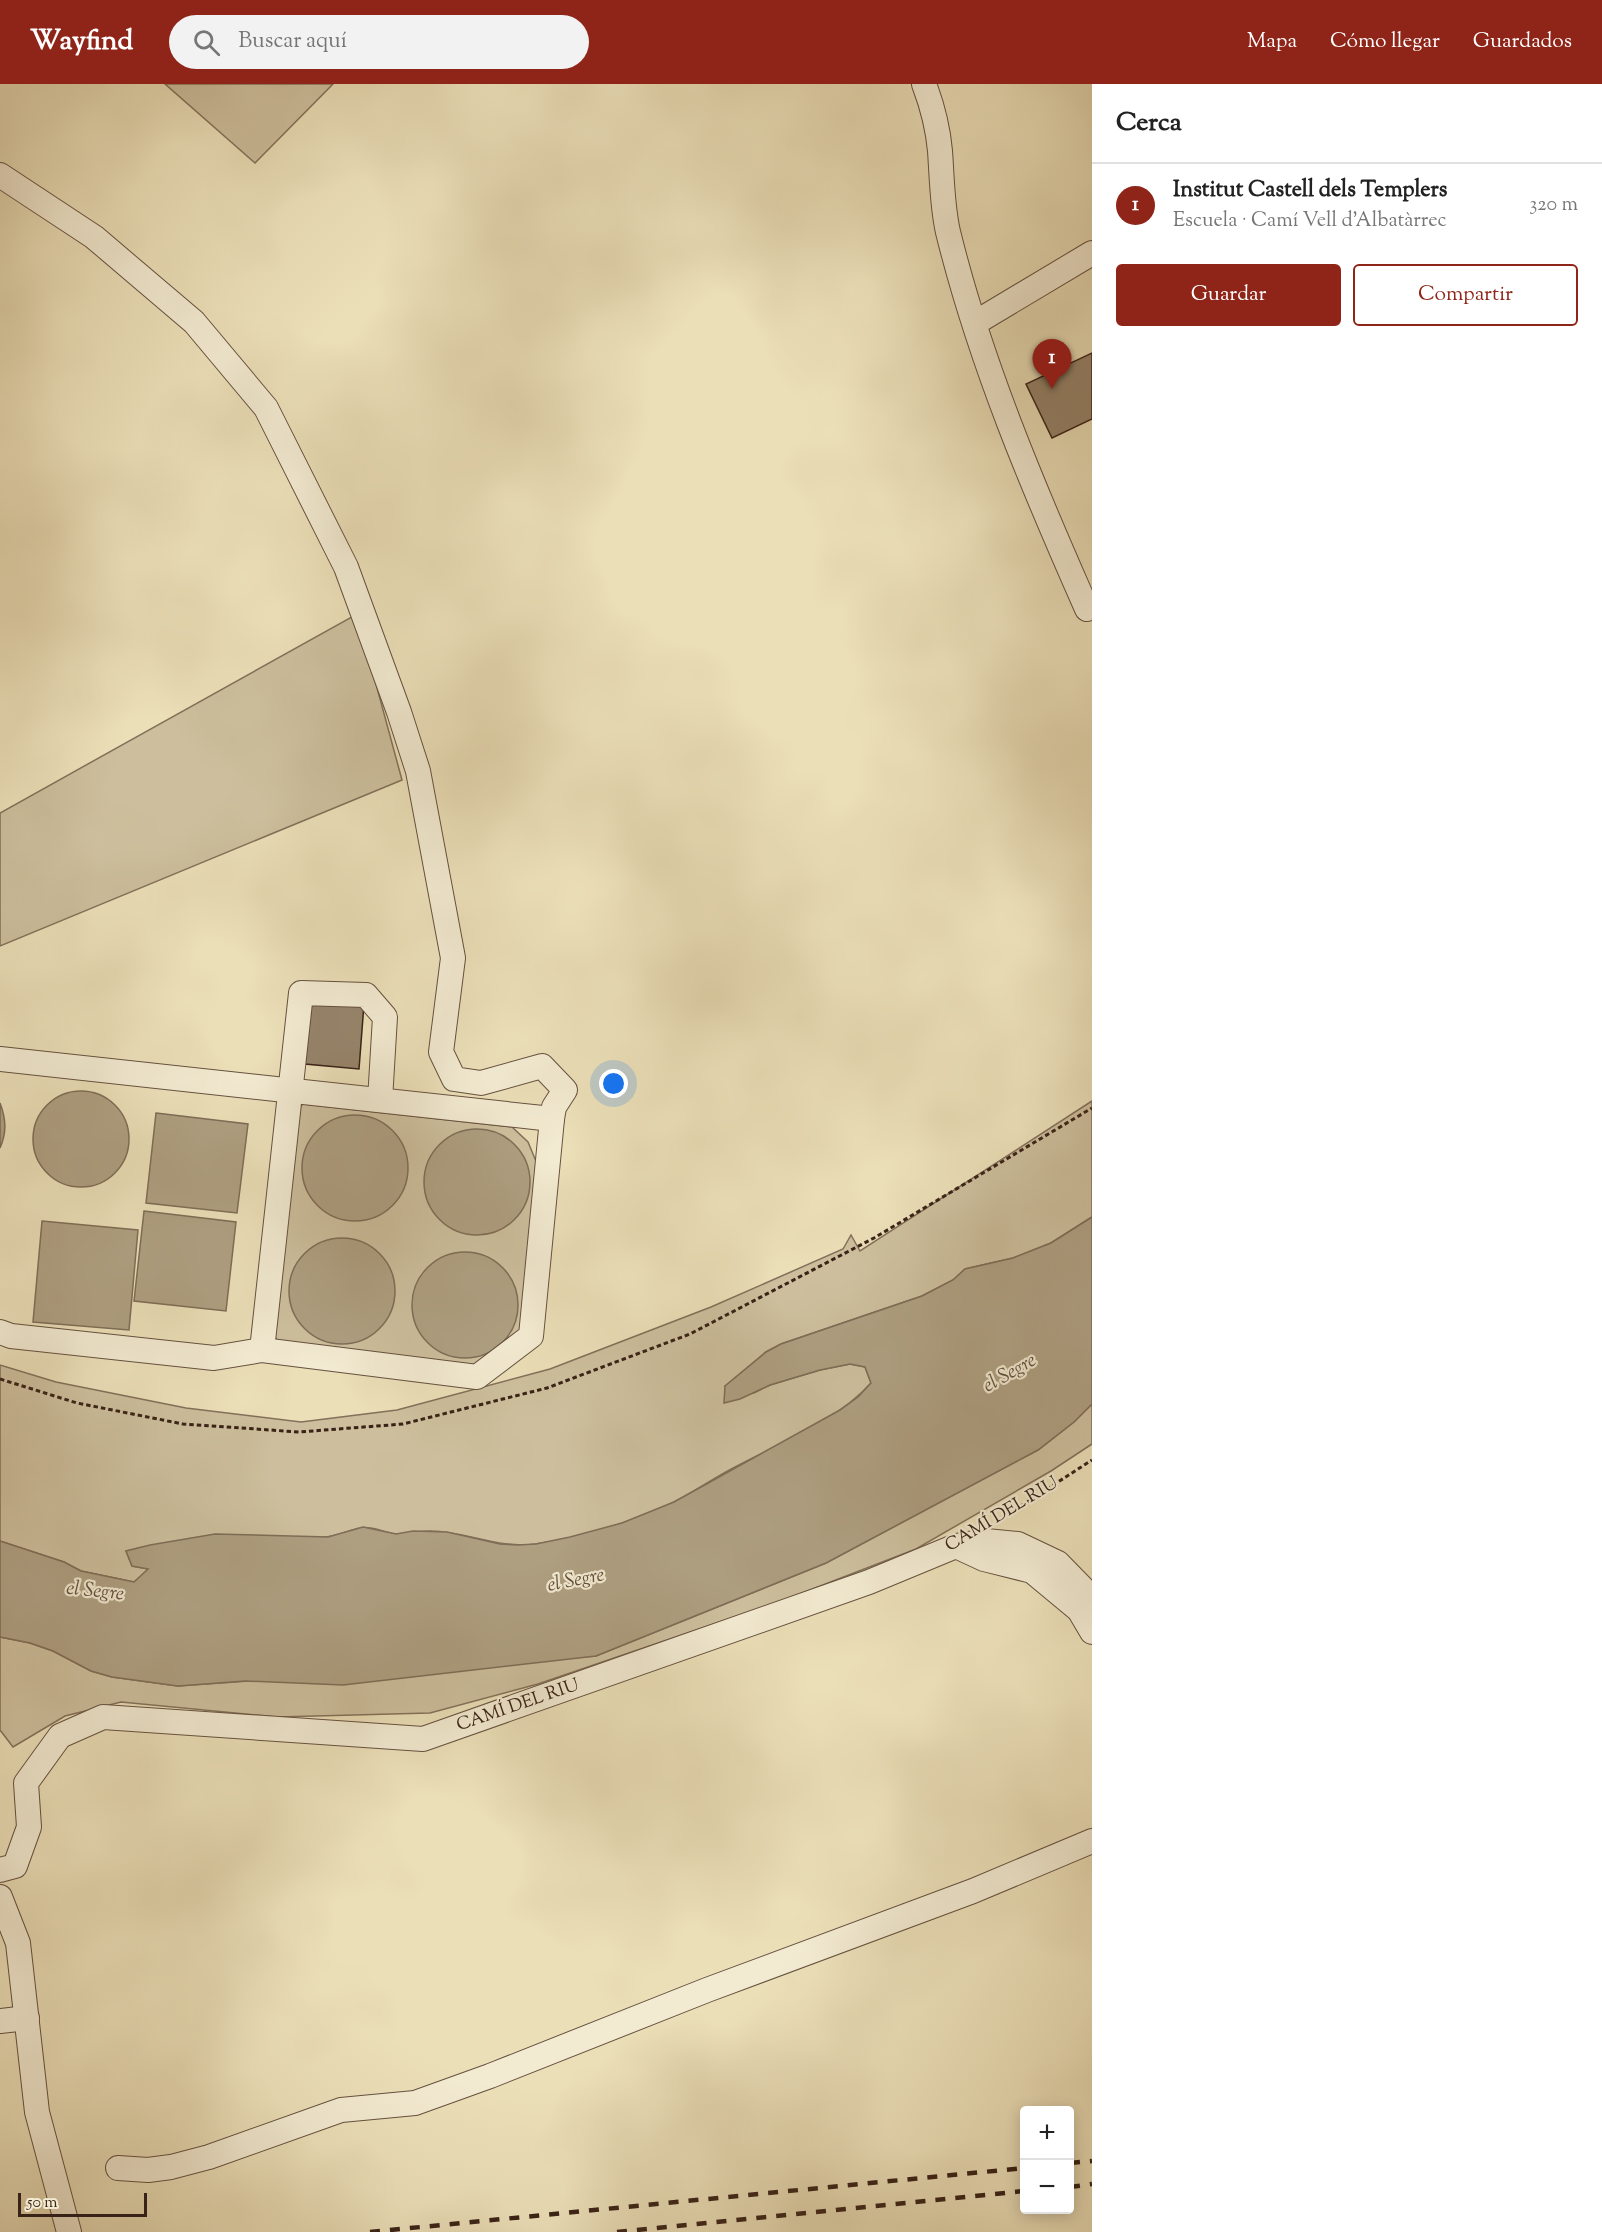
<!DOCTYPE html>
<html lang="es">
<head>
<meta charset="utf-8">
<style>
	:root { --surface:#fff; --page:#f2f2f2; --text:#222; --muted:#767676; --line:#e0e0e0; --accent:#8f2418 }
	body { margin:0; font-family:"Sorts Mill Goudy",serif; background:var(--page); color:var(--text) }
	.controls { position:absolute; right:18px; bottom:18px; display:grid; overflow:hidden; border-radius:6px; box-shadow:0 3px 15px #0003 }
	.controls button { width:54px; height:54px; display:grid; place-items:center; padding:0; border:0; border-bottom:2px solid var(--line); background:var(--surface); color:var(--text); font:30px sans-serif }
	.scale { position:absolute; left:18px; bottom:15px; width:129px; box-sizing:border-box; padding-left:6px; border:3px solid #392217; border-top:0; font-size:16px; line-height:21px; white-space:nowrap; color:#392217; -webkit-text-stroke:4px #f2ead1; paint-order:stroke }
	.you { position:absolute; left:614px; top:1000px; width:21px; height:21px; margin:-15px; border:4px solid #fff; border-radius:50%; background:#1a73e8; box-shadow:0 0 0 9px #1a73e833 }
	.badge { display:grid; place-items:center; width:39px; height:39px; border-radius:50%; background:var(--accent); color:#fff; font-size:20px; font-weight:700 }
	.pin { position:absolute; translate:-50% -50px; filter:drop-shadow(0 2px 3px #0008) }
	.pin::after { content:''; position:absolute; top:32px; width:21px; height:18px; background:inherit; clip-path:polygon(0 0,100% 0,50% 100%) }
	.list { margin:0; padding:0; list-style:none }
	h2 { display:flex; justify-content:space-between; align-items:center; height:78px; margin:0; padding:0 24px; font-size:26px }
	h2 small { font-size:20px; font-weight:400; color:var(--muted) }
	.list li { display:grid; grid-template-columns:39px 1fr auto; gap:18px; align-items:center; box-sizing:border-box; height:84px; padding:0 24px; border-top:2px solid var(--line) }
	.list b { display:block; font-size:22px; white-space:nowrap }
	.list p { margin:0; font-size:20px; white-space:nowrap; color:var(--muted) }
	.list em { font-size:20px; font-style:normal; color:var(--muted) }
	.actions { display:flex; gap:12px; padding:18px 24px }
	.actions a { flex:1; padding:14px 0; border:2px solid var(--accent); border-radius:6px; text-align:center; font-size:21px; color:var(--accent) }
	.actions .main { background:var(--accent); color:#fff }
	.icon { flex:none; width:33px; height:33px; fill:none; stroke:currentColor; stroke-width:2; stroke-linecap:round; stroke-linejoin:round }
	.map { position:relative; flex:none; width:1092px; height:2148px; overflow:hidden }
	header { display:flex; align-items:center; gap:36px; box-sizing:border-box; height:84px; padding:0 30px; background:var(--accent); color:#fff }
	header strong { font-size:28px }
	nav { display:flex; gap:33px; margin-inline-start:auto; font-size:21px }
	.search { width:420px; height:54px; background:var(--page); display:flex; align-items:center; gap:15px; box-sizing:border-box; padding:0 21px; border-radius:33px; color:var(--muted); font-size:22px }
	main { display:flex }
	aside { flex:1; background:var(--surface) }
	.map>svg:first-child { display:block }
	.green { fill:#cdbf9d; stroke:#83705a; stroke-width:1.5 }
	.water { fill:#ae9f81; stroke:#7f6d57; stroke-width:1.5 }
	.building { fill:#96846b; stroke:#392217; stroke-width:1.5 }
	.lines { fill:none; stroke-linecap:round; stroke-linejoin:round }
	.minor-casing { stroke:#66513f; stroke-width:26 }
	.path { stroke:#392217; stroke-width:3; stroke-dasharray:4.5 3; stroke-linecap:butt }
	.minor { stroke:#f2ead1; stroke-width:24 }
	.rail { stroke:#392217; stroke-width:4.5; stroke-dasharray:10 10; stroke-linecap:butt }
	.labels { text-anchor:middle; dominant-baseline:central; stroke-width:4.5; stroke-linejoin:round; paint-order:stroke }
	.street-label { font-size:18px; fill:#392217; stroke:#f2ead1 }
	.water-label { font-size:20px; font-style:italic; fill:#624e3c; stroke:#f2ead1 }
</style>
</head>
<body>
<header>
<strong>Wayfind</strong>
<div class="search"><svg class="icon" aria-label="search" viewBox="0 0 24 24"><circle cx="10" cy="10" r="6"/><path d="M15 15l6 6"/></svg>Buscar aquí</div>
<nav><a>Mapa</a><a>Cómo llegar</a><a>Guardados</a></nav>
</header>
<main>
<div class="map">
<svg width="1092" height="2148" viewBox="0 0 1092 2148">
	<rect width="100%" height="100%" fill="#ebdfb8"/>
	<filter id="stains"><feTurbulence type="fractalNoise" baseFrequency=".00333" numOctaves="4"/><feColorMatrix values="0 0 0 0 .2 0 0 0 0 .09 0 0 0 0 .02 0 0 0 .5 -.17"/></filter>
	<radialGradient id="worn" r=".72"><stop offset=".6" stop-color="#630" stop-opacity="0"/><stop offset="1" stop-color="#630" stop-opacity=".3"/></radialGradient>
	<g class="green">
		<polygon points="165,0 333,0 255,79"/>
		<polygon points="357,530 402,696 0,862 0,729"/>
		<path d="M1092,1017V1133L1051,1159L1013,1174L965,1185L953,1196L922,1212L781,1260L766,1268L725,1302L754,1309L770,1301L820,1286L850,1280L865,1283L871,1299C838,1336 781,1359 737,1382C715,1393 696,1407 674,1418C633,1438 581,1454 535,1460C500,1465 467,1448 432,1447C420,1446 408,1450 396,1450C384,1449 372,1441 360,1444C349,1446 338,1452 325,1453C259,1457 192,1450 126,1467L132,1482L149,1485L134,1498L81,1487L64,1478L0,1457V1281L56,1298L186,1324L301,1338L397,1326L550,1285L711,1223L843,1165L851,1151L860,1167Z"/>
		<polygon points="303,1020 512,1043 528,1058 538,1082 524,1246 486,1283 278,1257 274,1252 299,1024"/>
		<polygon points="1092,1320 1092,1360 1051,1387 916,1465 784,1516 538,1600 430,1629 277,1633 121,1618 65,1632 13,1663 0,1646 0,1553 30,1559 53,1567 91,1587 112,1593 178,1602 596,1572 826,1479 1038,1366 1074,1338"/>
	</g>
	<g class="water">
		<circle cx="81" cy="1055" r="48"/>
		<path d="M0,1019C6,1035 7,1048 0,1064Z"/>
		<polygon points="156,1029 248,1040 237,1129 146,1119"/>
		<circle cx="355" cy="1084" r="53"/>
		<circle cx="477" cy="1098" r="53"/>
		<polygon points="144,1127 236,1138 226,1227 134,1217"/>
		<polygon points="1092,1133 1092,1320 1074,1338 1038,1366 826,1479 596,1572 343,1601 245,1597 178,1602 112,1593 91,1587 53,1567 30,1559 0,1553 0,1457 64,1478 81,1487 134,1498 148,1485 132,1482 126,1467 150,1461 215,1450 328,1453 363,1443 396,1450 413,1447 447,1448 500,1460 518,1461 536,1460 570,1453 622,1439 674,1418 840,1326 858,1313 871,1299 865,1283 850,1280 820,1286 770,1301 740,1315 724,1319 725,1302 766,1268 781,1260 922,1212 953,1196 965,1185 1013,1174 1051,1159"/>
		<polygon points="42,1137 138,1146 129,1246 33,1238"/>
		<circle cx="342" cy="1207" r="53"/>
		<circle cx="465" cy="1221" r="53"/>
	</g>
	<g class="building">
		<polygon points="1092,269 1092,335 1052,354 1026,300"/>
		<polygon points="312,916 364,920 359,985 305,980"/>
	</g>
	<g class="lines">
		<g class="minor-casing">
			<g id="minor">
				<path d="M924,0C932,21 938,44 940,67C942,94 942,122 948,148C980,278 1033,403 1087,525"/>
				<polyline points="0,91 94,153 194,238 266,324 346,483 399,628 418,687 453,874 441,968 454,995 481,999 542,982 565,1006 554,1023 552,1035 531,1252 477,1293 262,1266 214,1274 11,1252 0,1248"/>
				<polyline points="975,239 1092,169"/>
				<polyline points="0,975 552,1035"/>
				<polyline points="262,1266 301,909 366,911 385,933 380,1016"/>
				<polyline points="956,1462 984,1475 1032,1487 1079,1526 1092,1548"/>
				<polyline points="0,1786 15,1782 29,1743 26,1699 60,1652 103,1633 423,1655 869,1498 956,1462 986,1457 1018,1460 1058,1479 1092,1514"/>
				<polyline points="0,1813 18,1859 37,2028 69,2148"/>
				<polyline points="0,1937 27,1934"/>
				<polyline points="118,2084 148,2086 171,2083 209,2073 341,2026 415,2019 490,1992 707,1906 973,1807 1092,1757"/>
			</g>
		</g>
		<g class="path">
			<polyline points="0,1295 77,1319 183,1340 299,1348 403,1340 547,1304 690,1250 874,1154 1092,1024"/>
			<polyline points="996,1438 1092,1376"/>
		</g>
		<use href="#minor" class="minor"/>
		<g class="rail">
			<polyline points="1070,2079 1092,2077"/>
			<polyline points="1070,2103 1092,2100"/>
			<polyline points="370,2148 1024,2084"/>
			<polyline points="617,2148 1024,2107"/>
		</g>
	</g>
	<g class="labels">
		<g class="street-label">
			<text transform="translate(1002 1431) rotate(-31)">CAMÍ DEL RIU</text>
			<text transform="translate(518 1622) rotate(-19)">CAMÍ DEL RIU</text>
		</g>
		<g class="water-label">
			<text transform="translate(1010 1290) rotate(-30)">el Segre</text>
			<text transform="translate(576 1497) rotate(-11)">el Segre</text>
			<text transform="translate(95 1508) rotate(6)">el Segre</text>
		</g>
	</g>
	<rect width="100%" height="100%" filter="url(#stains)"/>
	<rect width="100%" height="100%" fill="url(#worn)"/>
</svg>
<div class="controls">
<button>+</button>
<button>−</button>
</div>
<div class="scale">50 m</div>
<div class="you"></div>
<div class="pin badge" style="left:1052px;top:305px">1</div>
</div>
<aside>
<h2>Cerca<small></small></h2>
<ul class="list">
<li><span class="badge">1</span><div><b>Institut Castell dels Templers</b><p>Escuela · Camí Vell d'Albatàrrec</p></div><em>320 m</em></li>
</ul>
<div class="actions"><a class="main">Guardar</a><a>Compartir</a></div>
</aside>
</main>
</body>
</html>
